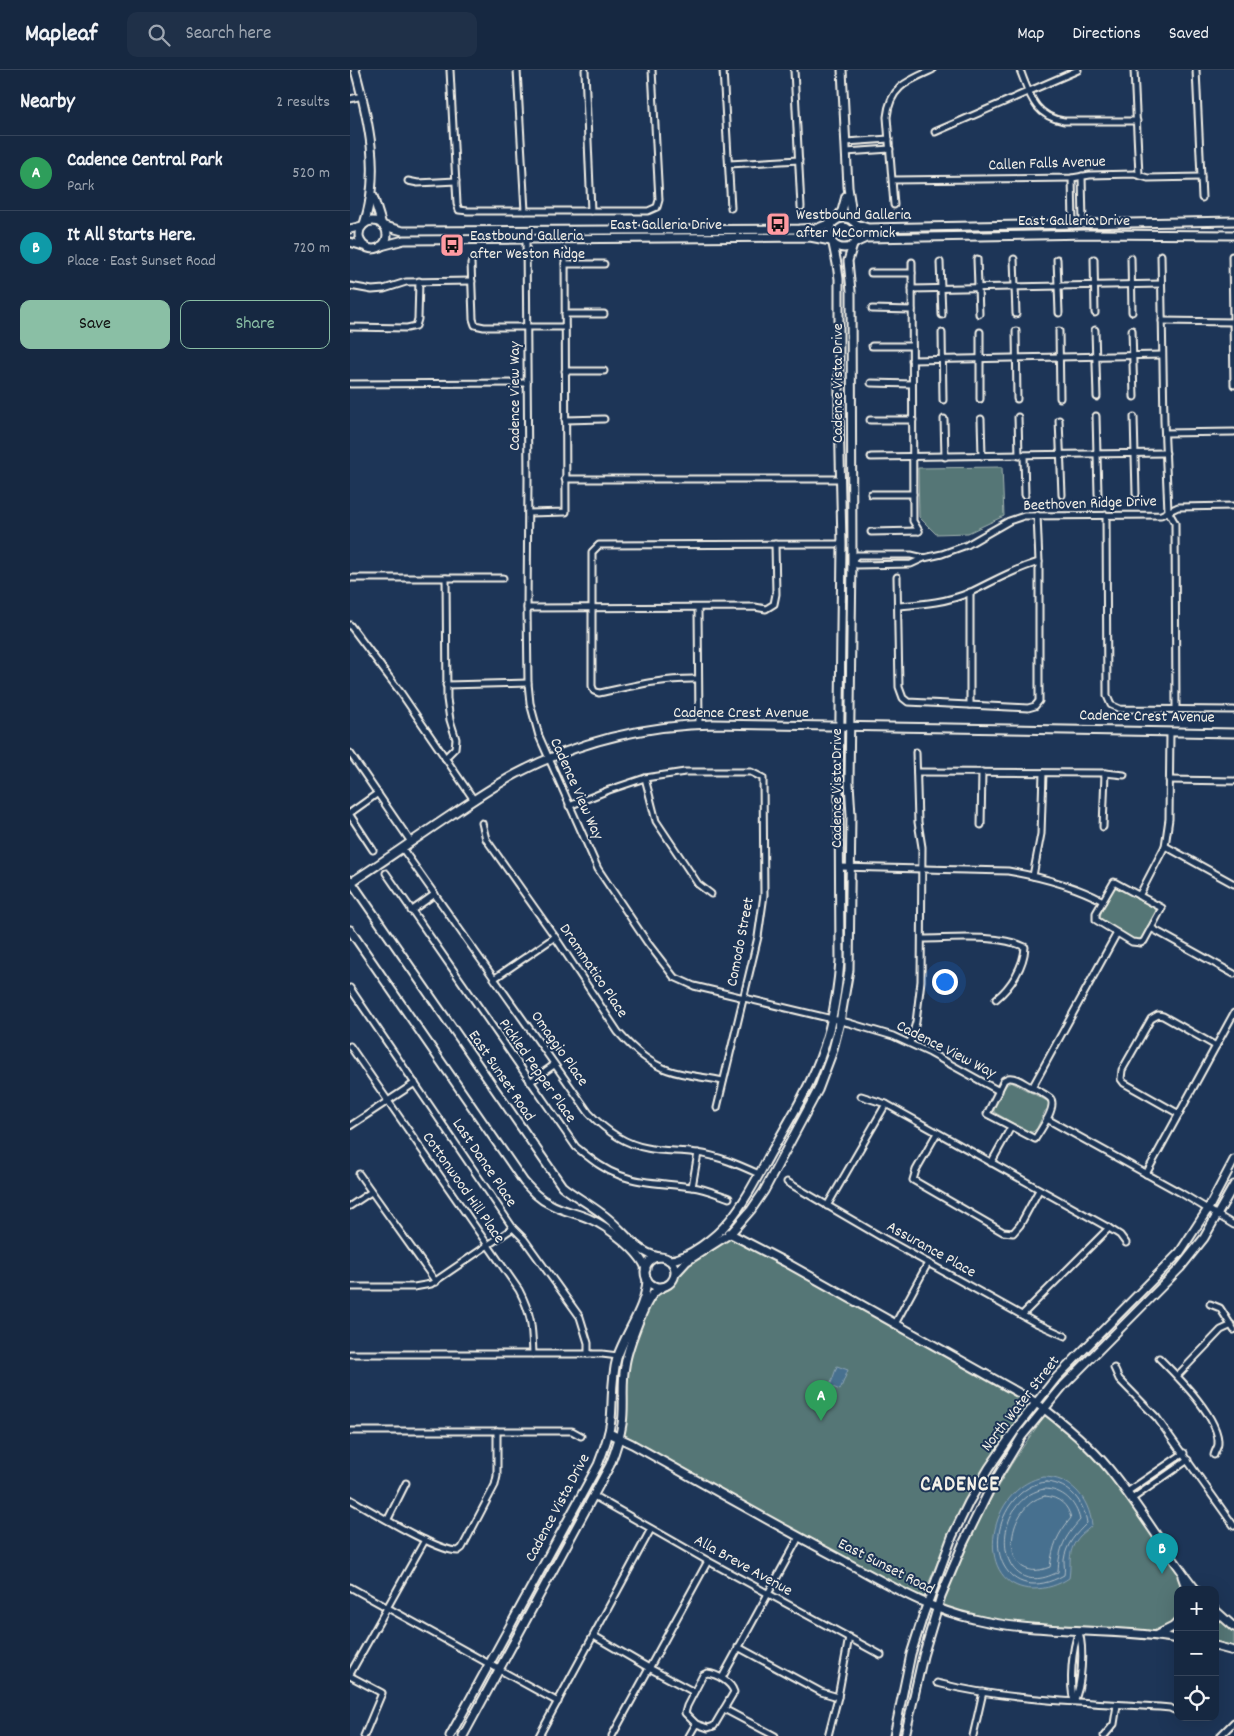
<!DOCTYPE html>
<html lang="en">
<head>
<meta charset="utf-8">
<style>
	:root { --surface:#162841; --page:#1f3048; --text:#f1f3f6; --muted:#9ea6b1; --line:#35445a; --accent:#8abfa5 }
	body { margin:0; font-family:Dekko,sans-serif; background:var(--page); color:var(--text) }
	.controls { position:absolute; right:15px; bottom:15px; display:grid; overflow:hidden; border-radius:10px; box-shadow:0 5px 20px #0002 }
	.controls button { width:45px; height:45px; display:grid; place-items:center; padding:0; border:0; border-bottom:1px solid var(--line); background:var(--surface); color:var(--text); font:25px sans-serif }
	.you { position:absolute; left:594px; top:911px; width:18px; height:18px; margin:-12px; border:4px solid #fff; border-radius:50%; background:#1a73e8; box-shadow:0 0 0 8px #1a73e833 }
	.badge { display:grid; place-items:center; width:32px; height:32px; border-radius:50%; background:var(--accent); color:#fff; font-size:16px; font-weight:700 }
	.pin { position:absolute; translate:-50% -41px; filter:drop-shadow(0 1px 2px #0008) }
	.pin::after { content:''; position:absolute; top:26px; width:18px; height:15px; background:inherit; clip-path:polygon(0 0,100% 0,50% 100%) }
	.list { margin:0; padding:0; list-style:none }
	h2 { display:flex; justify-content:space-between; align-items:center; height:65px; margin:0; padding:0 20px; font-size:21px }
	h2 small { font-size:16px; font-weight:400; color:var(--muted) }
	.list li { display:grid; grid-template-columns:32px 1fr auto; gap:15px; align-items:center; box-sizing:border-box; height:75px; padding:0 20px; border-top:1px solid var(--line) }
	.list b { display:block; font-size:19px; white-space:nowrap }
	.list p { margin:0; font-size:16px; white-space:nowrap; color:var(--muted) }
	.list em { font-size:16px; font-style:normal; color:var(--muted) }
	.actions { display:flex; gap:10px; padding:15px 20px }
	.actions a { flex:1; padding:11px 0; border:1px solid var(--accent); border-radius:10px; text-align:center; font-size:18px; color:var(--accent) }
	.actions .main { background:var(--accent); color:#111 }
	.icon { flex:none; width:28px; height:28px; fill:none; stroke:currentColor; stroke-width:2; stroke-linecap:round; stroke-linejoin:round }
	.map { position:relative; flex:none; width:884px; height:1666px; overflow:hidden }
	header { display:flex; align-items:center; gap:30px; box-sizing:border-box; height:70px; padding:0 25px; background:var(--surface); border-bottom:1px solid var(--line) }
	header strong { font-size:24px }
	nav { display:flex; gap:28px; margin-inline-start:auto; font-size:18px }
	.search { width:350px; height:45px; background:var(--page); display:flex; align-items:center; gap:12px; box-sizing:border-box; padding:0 18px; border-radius:10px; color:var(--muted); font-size:19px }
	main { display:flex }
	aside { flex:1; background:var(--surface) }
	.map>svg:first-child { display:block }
	.green { fill:#547676; stroke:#a4b4af }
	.water { fill:#476f8f; stroke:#8ca3b3 }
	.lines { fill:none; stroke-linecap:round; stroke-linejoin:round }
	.shore { stroke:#afbdc4; stroke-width:1 }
	.street-casing { stroke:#f4f1e8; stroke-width:9 }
	.secondary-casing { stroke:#f4f1e8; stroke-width:11 }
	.street { stroke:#1d3557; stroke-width:5 }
	.secondary { stroke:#1d3557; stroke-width:7 }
	.labels { text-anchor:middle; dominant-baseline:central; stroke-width:4; stroke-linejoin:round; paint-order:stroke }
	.street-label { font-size:16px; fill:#f4f1e8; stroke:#1d3557 }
	.poi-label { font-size:16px; fill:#f4f1e8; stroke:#1d3557; text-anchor:start }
	.district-label { font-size:21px; font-weight:bold; letter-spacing:1px; fill:#f4f1e8; stroke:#1d3557 }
</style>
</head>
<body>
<header>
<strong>Mapleaf</strong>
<div class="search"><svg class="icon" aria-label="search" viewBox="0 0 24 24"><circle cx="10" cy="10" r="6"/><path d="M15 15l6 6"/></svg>Search here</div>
<nav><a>Map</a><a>Directions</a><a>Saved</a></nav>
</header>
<main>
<aside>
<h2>Nearby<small>2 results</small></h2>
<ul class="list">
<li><span class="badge" style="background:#2e9e5b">A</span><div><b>Cadence Central Park</b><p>Park</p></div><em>520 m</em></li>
<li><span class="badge" style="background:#0f9aa8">B</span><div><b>It All Starts Here.</b><p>Place · East Sunset Road</p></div><em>720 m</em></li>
</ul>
<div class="actions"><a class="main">Save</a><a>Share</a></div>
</aside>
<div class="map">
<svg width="884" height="1666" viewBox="0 0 884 1666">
	<rect width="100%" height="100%" fill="#1d3557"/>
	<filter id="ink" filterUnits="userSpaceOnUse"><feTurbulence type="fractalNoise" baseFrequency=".02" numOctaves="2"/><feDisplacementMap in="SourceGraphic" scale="10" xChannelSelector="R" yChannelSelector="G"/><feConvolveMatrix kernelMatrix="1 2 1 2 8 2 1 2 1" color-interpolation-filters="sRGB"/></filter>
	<g filter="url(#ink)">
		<g class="green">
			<polygon points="652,397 654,446 618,463 586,464 569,447 568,398"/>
			<path d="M767,816L806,836V845L803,846L791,870L787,871L782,869L750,849C749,843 762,819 767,816Z"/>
			<polygon points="661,1012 699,1032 697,1040 695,1041 687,1058 683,1062 678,1062 644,1042 644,1038 645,1034 656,1015"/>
			<path d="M379,1166L682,1334L675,1343H672C631,1399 603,1453 577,1517L579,1520L576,1530L557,1522L272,1365L273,1360L275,1358C276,1337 275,1314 279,1293C283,1269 296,1246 306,1225L310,1220L323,1213L335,1195Z"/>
			<path d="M695,1343L717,1360L745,1386L763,1410L832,1508L835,1520H828V1547L815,1558L796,1563C727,1558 657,1557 590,1535L593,1526L597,1524C620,1463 650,1407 689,1354L688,1351Z"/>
			<polygon points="865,1545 884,1561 884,1576 865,1571"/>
		</g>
		<g class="water">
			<polygon points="487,1296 498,1300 490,1320 480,1316"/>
			<path d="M693,1407C721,1407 739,1428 742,1455C739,1459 734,1462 730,1466C716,1482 722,1491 719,1508C709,1515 696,1519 683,1519C623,1518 635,1419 693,1407Z"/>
		</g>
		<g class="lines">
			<g class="shore">
				<path d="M697,1412C720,1414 734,1432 737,1453C726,1464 716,1474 714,1490C714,1495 715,1500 714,1505C656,1538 629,1473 664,1430C673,1420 683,1413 697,1412Z"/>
				<path d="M694,1419C713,1419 726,1432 730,1450C714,1468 709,1478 708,1502C644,1536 637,1430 694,1419Z"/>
				<path d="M695,1426C709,1427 718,1435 721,1448C707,1465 703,1475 700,1497C648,1518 653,1435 695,1426Z"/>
			</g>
			<g class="street-casing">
				<g id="street">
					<polyline points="100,0 107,134 109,140 118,141 298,141 307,137 309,130 302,0"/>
					<polyline points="167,0 175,141"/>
					<polyline points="235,0 241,141"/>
					<polyline points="373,0 381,138"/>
					<polyline points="444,0 451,137"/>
					<path d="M670,0C680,25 684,46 714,51H787"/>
					<polyline points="784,0 789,105"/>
					<polyline points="846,0 852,128"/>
					<polyline points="0,29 12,26"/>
					<polyline points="585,62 728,0"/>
					<polyline points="496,72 539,69"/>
					<polyline points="496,82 540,79"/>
					<polyline points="379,94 449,90"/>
					<polyline points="732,106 733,154"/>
					<polyline points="722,108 723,155"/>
					<polyline points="543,110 722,108 740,105 784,104 798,108 851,107"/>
					<polyline points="58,111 68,113 106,111"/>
					<path d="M544,135L537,47C540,17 557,11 582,0"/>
					<polyline points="176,170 178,409 177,538 178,613 180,633 189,666 248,799 297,872 324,907 344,916 499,953 543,966 580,983 649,1021"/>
					<polyline points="811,185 814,351 818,441 825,453 826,639"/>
					<polyline points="882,186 884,315"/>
					<polyline points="781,188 782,242"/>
					<polyline points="627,189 629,244"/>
					<polyline points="664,189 666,244"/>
					<polyline points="707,189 709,243"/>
					<polyline points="744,189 745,243"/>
					<polyline points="562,192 563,451 569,461"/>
					<polyline points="590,192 592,245"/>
					<polyline points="121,193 123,249 125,255 134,257 215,257"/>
					<polyline points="215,194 254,194"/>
					<polyline points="521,203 562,203"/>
					<polyline points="0,216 22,220 34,219 56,212 122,211"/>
					<polyline points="562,219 811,214"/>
					<polyline points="522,239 562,240"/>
					<polyline points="215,244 254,244"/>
					<polyline points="812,251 883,252"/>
					<polyline points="0,257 57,258 66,256 68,249 69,211"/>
					<polyline points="745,260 747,327"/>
					<polyline points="782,260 784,327"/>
					<polyline points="666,261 667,329"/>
					<polyline points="709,261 710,328"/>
					<polyline points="630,262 630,329"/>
					<polyline points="592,263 593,330"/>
					<polyline points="522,276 562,276"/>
					<polyline points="562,290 812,285"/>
					<polyline points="215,301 254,301"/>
					<polyline points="521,313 562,314"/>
					<polyline points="0,314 177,313"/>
					<polyline points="746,346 748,424"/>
					<polyline points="668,347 669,386"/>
					<polyline points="784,347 786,424"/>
					<polyline points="594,349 595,387"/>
					<polyline points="631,349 632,386"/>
					<polyline points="215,350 254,349"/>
					<polyline points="520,350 563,350"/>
					<polyline points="709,350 712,425"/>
					<polyline points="815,363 884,362"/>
					<polyline points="674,386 675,425"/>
					<polyline points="521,387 816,383"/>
					<polyline points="215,409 491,409"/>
					<polyline points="521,424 563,424"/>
					<polyline points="178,443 216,442 215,182"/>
					<polyline points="756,445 757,626 761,635 770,639 884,640"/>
					<polyline points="521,462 569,461"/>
					<polyline points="574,488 561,485 507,485 502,490 507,495 561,494 574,488 592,484 617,475 659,451 674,446 811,445 828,437 884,436"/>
					<polyline points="547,507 549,617 553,628 558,632 678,638 685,636 689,631 689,492 687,445"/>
					<polyline points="0,508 153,508"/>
					<path d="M549,536C574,534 598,532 621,522C644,511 664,499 689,492"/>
					<polyline points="177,538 405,537 416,539 424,534 426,524 425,474"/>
					<polyline points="348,538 349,654"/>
					<polyline points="0,555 51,623 124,730"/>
					<path d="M348,609C314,608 282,616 249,623L244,621L242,616V482L249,475L492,474"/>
					<polyline points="96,615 178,613"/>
					<polyline points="620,635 620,522"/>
					<polyline points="0,683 61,772"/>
					<polyline points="95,688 105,678 106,669 100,650 97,629 96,508"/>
					<polyline points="567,702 755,703 774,705"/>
					<polyline points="295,708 306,751 348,814 361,824"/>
					<polyline points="819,710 884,711"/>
					<polyline points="219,736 259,720 295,708 335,702 401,702 413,708 414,825 408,867 367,1038"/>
					<polyline points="0,743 28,723"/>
					<polyline points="0,745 23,780"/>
					<path d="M132,753L136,769L203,864L268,962C282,978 298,993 318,1000C335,1006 356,1007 373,1011"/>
					<polyline points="631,755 632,702"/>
					<polyline points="753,757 755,703"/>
					<polyline points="815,776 884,814"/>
					<path d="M52,778L239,1043C255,1060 274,1074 297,1078C314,1082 331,1080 347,1083C369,1086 389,1095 409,1104"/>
					<path d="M489,797L658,801C691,807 724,815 753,831"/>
					<path d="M36,803L226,1077C240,1088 252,1099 269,1105C292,1114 316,1113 342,1117C354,1118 367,1124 379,1128"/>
					<polyline points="683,806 691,764 693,703"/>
					<polygon points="764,812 812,838 794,871 791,873 782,872 746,850 746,843"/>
					<polyline points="789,826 815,776 819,749 820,662"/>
					<polyline points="61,841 85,824"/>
					<polyline points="801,858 884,904"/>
					<path d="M572,869C603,869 647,864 675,877C674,896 661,917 646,929"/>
					<polyline points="145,908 205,867"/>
					<polyline points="0,918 163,1158 174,1169 230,1247 238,1273 238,1284"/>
					<polyline points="560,973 566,952 571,911 572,777 568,752 566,682"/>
					<path d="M0,976L169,1220C182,1245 182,1257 183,1284"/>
					<path d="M658,1008C666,1007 672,1012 679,1016C685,1019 694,1023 700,1028C708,1036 690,1061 685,1069L637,1044L654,1010Z"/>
					<polyline points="180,1012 204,995"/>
					<polyline points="682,1018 767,863"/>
					<polyline points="511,1026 536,1034 759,1158 770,1165 776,1173"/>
					<polyline points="829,1044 774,1013 771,1009 772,1000 801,949 808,945 813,946 866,976"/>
					<polyline points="697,1049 831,1123 884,1155"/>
					<polyline points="0,1056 65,1013"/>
					<polyline points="587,1063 566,1100 563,1110 653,1162 663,1163 670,1155 689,1120"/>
					<polyline points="641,1093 661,1057"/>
					<polyline points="9,1104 86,1212"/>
					<polyline points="796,1104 884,943"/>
					<polyline points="437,1112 533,1168 686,1253 715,1266"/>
					<polyline points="342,1117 348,1083"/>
					<polyline points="0,1136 21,1122"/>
					<polyline points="477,1136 536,1034"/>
					<polyline points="0,1217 64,1217 81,1214 163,1158"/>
					<polyline points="860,1234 870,1238 884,1260"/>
					<polyline points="672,1245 759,1158"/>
					<polyline points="545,1254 578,1193"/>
					<polyline points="0,1284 252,1284 268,1286"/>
					<path d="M809,1288C827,1306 870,1348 868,1374C868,1377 865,1381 864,1385"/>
					<polyline points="764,1298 769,1309 807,1348 884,1456"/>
					<polyline points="827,1306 871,1260 882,1255"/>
					<polyline points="0,1361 222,1361 231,1366"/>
					<polyline points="777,1422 834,1383"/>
					<polyline points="244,1426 358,1491 531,1585"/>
					<path d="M0,1429C22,1441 86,1481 108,1481L112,1478L145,1415L147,1406V1361"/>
					<polyline points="782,1429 838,1390"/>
					<polyline points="38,1449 56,1413"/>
					<polyline points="0,1517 208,1632"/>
					<polyline points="244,1566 299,1598 344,1622"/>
					<polyline points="388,1577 471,1622 488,1627"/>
					<path d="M357,1603C367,1604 381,1612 384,1622L364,1656L358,1658L346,1654L335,1643L337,1636L353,1605Z"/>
					<polyline points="0,1604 75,1470"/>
					<polyline points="0,1606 32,1623 14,1666"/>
					<polyline points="372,1608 449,1467"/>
					<path d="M587,1613C662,1632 742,1632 820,1638L824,1640"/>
					<path d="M724,1631C732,1616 734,1578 729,1562"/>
					<path d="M724,1631C719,1615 722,1577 729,1562"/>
					<polyline points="374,1639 425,1666"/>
					<polyline points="189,1666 301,1459"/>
					<polyline points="262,1666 358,1491"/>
					<polyline points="339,1666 346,1654"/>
					<polyline points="478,1666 488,1627 499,1567"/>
					<polyline points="623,1666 633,1622"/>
					<polyline points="754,1666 764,1654 767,1635"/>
					<polyline points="870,1666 884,1652"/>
				</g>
			</g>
			<g class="secondary-casing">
				<g id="secondary">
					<path d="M5,0C19,51 31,103 14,154"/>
					<polyline points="492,0 498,117 503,151"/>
					<polyline points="23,126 32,155"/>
					<circle cx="494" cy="163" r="15"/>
					<polyline points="485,150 492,141 496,126"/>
					<circle cx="23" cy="165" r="14"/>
					<polyline points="506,154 518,158 884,151"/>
					<polyline points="34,156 53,161 449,159 468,158 483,152"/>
					<polyline points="0,159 12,156"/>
					<polyline points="0,172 13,176"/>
					<polyline points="505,173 516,168 739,164 884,165"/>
					<polyline points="31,176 54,170 460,167 481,171"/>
					<path d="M0,810L212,1116C224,1126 238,1133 251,1143C272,1157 284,1182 309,1187"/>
					<path d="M0,813C33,792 65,769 98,747C120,732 142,717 166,704C227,672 295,655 364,654L884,663"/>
					<path d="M0,860L174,1112C182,1121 189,1129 200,1134C212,1141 227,1143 240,1149C257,1156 290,1181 296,1199"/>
					<path d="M379,1163L435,1192L685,1332C712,1352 738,1373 759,1399C790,1437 815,1481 846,1520"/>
					<circle cx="310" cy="1202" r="15"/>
					<path d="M319,1190C338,1189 367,1166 379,1151C395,1132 407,1108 419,1086C439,1051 461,1016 474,977C483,949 488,920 490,891L489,725L492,474L489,341V209L487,194L483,174"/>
					<polyline points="326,1203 337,1191 381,1163 401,1140 414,1121 468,1020 482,983 490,952 499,900 501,745 499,713 502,490 501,221 498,191 503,175"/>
					<path d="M259,1363L282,1374C352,1413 422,1453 494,1491C536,1513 577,1539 624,1549C691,1565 761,1557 828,1569"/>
					<polyline points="832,1506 837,1520"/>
					<polyline points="865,1540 884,1557"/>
					<polyline points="807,1565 823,1557 828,1552"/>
					<polyline points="865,1576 884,1581"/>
					<path d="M100,1666L248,1395C254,1380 259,1366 261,1350C263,1329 261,1309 267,1288C276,1261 296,1238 297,1209"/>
					<path d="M113,1666L260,1395C265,1382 270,1368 272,1354C275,1335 271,1315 275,1296C277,1280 293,1236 303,1224C306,1220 309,1219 313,1217"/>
					<polyline points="544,1666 561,1584 574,1543 602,1467 619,1432 639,1398 668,1356 706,1308 830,1182 858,1139 884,1090"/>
					<polyline points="555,1666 573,1586 591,1526 613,1474 641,1417 672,1366 713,1316 830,1198 854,1168 884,1115"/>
				</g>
			</g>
			<use href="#street" class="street"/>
			<use href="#secondary" class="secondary"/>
		</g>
	</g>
	<defs>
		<g id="bus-square" transform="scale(1.25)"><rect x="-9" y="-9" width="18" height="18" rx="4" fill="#ff9aa2" stroke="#1d3557"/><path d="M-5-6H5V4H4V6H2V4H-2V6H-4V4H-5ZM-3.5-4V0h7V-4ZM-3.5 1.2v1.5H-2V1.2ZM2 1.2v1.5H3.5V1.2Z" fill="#111"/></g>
	</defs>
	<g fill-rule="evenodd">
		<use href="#bus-square" x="428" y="154"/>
		<use href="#bus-square" x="102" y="175"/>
	</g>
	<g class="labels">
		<g class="street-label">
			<text transform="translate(697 94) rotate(-2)">Callen Falls Avenue</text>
			<text x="724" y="151">East Galleria Drive</text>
			<text x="316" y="155">East Galleria Drive</text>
			<text transform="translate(488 313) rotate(-90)">Cadence Vista Drive</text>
			<text transform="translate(165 326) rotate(-90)">Cadence View Way</text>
			<text transform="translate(740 434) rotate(-2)">Beethoven Ridge Drive</text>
			<text x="391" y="643">Cadence Crest Avenue</text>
			<text transform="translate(797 647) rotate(1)">Cadence Crest Avenue</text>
			<text transform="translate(487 718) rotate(-90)">Cadence Vista Drive</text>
			<text transform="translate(226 719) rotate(66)">Cadence View Way</text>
			<text transform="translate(391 872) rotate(-79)">Comodo Street</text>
			<text transform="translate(243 901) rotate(56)">Drammatico Place</text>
			<text transform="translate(209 979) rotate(55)">Omaggio Place</text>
			<text transform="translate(596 980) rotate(27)">Cadence View Way</text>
			<text transform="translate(187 1001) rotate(55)">Pickled Pepper Place</text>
			<text transform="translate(151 1006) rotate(56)">East Sunset Road</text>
			<text transform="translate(134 1093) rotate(56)">Last Dance Place</text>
			<text transform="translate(113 1118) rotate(55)">Cottonwood Hill Place</text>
			<text transform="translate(581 1180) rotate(29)">Assurance Place</text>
			<text transform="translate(671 1334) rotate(-52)">North Water Street</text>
			<text transform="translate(208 1438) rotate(-62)">Cadence Vista Drive</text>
			<text transform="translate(393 1496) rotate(29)">Alla Breve Avenue</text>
			<text transform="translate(536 1497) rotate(27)">East Sunset Road</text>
		</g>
		<g class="poi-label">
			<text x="446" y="145">Westbound Galleria<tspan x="446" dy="18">after McCormick</tspan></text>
			<text x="120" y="166">Eastbound Galleria<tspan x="120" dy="18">after Weston Ridge</tspan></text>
		</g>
		<g class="district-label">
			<text x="610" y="1416">CADENCE</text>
		</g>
	</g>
</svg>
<div class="controls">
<button>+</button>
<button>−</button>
<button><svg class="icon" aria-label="locate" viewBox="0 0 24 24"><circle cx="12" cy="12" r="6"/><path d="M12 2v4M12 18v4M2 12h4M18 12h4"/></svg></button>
</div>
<div class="you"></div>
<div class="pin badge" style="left:471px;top:1351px;background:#2e9e5b">A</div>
<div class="pin badge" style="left:812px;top:1504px;background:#0f9aa8">B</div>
</div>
</main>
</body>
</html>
